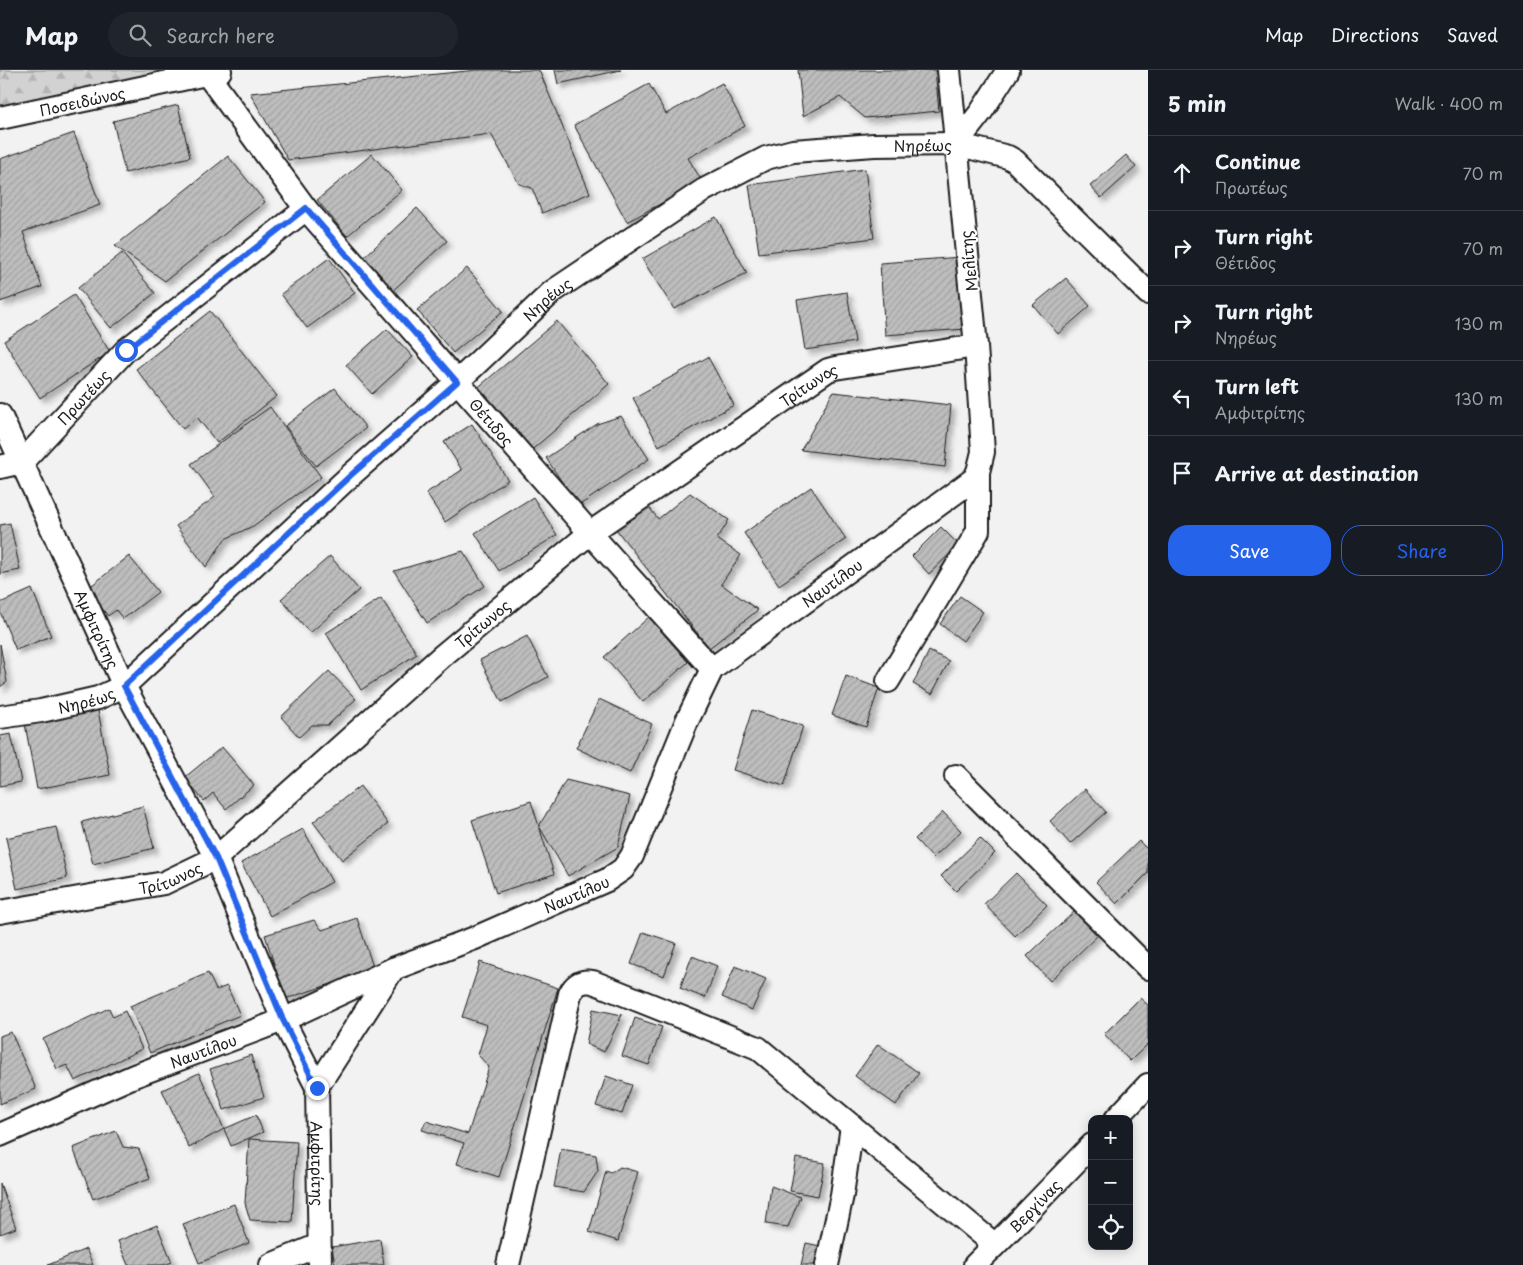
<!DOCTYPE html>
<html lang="en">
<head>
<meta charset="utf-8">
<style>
	:root { --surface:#171b24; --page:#20242c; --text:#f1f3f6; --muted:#9ea1a6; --line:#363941; --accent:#2563eb }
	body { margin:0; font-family:"Playpen Sans",sans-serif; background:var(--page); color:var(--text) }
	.controls { position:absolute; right:15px; bottom:15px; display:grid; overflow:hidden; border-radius:10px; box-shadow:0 2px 12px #0003 }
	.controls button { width:45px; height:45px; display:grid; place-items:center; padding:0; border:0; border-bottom:1px solid var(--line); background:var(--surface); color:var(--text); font:25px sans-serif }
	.stop { position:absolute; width:15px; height:15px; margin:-11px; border:4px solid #2563eb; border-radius:50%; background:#fff }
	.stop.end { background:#2563eb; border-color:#fff; box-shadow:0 1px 5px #0008 }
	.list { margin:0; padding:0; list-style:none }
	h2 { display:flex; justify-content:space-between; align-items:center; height:65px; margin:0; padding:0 20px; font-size:21px }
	h2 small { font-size:16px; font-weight:400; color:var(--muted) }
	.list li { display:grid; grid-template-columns:32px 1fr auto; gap:15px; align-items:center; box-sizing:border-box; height:75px; padding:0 20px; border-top:1px solid var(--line) }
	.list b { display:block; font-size:19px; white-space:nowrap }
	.list p { margin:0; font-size:16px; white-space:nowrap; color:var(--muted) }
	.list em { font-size:16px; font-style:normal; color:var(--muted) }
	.actions { display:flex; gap:10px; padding:15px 20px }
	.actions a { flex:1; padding:11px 0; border:1px solid var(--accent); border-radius:20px; text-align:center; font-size:18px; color:var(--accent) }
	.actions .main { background:var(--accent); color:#fff }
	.icon { flex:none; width:28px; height:28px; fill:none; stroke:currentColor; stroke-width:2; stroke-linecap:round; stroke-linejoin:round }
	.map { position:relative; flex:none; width:1148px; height:1195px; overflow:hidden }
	header { display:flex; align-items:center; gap:30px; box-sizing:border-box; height:70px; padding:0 25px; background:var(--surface); border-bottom:1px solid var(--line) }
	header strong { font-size:24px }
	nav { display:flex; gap:28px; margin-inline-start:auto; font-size:18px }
	.search { width:350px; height:45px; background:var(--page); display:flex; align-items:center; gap:12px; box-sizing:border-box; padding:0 18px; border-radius:28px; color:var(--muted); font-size:19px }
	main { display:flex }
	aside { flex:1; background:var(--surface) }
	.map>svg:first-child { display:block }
	.forest { fill:url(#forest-firs); stroke:#777 }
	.building { fill:url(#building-hatch); stroke:#1c1c1c; filter:url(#shadow) }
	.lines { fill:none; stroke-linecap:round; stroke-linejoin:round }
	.street-casing { stroke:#1c1c1c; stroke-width:26 }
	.street { stroke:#fff; stroke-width:22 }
	.route { stroke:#2563eb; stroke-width:6 }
	.labels { text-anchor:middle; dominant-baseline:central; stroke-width:4.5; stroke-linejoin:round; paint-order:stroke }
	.street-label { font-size:15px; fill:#1c1c1c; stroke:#fff }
</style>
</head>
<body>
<header>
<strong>Map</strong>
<div class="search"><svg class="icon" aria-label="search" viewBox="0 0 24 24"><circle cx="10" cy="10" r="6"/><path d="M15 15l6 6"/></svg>Search here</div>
<nav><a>Map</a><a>Directions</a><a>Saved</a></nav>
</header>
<main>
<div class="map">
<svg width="1148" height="1195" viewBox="0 0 1148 1195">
	<defs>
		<pattern id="forest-firs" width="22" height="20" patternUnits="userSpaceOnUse" patternTransform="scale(1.25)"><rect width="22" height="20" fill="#d2d2d2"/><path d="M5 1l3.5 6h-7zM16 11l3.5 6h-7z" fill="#b4b4b4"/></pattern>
		<pattern id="building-hatch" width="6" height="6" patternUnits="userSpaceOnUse" patternTransform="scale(1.25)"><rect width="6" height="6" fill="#bdbdbd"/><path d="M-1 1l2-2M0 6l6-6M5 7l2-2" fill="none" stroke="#a2a2a2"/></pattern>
		<filter id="shadow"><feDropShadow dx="4.5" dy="4.5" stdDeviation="2.5" flood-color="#0004"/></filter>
	</defs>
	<rect width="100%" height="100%" fill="#f2f2f2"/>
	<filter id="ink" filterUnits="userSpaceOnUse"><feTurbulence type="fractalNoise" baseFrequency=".02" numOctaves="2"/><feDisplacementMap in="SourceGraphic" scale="10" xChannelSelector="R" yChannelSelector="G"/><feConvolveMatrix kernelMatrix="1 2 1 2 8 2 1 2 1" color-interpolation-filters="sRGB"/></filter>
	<g filter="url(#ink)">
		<polygon class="forest" points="0,0 160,0 147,6 0,39"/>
		<g class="building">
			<polygon points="477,0 539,0 590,123 542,143 532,118 519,114 491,64 288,90 250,23"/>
			<polygon points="555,0 621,0 558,14"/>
			<polygon points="798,0 935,0 939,41 865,48 840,27 803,46"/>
			<polygon points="722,13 745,56 688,88 702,111 627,152 574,55 649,14 666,44"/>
			<polygon points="178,35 190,87 125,103 113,51"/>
			<polygon points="74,63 100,135 23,162 42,217 0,232 0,89"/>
			<polygon points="372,84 402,120 347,166 317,130"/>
			<polygon points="1126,85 1136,97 1101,128 1090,116"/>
			<polygon points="228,86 265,132 165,211 115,176"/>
			<polygon points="865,99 874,168 759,183 749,115"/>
			<polygon points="417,138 447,171 392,221 362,189"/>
			<polygon points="716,147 747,203 674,239 642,189"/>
			<polygon points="122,183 155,223 111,258 78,218"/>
			<polygon points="961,187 966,259 885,265 880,193"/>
			<polygon points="329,188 355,223 307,258 281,224"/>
			<polygon points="467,198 503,241 453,283 417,240"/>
			<polygon points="1066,208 1090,236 1058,264 1033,235"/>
			<polygon points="847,222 855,272 805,280 797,230"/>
			<polygon points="74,225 110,282 40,328 4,271"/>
			<polygon points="210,241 277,326 217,373 197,347 183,359 136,299"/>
			<polygon points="557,251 609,314 528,383 475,320"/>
			<polygon points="387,259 413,287 372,324 346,295"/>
			<polygon points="708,287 734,335 659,376 633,328"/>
			<polygon points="335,318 366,358 316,396 285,356"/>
			<polygon points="833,322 951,335 945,397 801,380"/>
			<polygon points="270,337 321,407 253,456 225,469 206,497 176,456 215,427 191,394"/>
			<polygon points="621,346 649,389 578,436 546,388 597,354"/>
			<polygon points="472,354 508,410 445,452 426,423 462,400 444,372"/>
			<polygon points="811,417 846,469 779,515 744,463"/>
			<polygon points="690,423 729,450 717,469 741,485 721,514 758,540 709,578 615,458 646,433 658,449"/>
			<polygon points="533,427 557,465 499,501 475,463"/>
			<polygon points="10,453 20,500 0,504 0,455"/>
			<polygon points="941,457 959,475 929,504 912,486"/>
			<polygon points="463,481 485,516 427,553 394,501"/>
			<polygon points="129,486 158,522 123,549 116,540 108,546 87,519"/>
			<polygon points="330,486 359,520 310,563 281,529"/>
			<polygon points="32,519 51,566 16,580 0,542 0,533"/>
			<polygon points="960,526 983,542 963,571 940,554"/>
			<polygon points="381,528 417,584 361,620 326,563"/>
			<polygon points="649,547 688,592 643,632 604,587"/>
			<polygon points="527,566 548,607 502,632 480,590"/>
			<polygon points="0,574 7,612 0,617"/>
			<polygon points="929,581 949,591 932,624 913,614"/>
			<polygon points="329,601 356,629 328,655 312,655 299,667 281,647"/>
			<polygon points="846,606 879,618 866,657 832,645"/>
			<polygon points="599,629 652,654 630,703 576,678"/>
			<polygon points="98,640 110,705 37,719 25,654"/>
			<polygon points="752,640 803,656 784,716 733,700"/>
			<polygon points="11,664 21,712 0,716 0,666"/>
			<polygon points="222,677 254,715 226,739 213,723 204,731 184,708"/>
			<polygon points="566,710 630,726 618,777 568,806 539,756"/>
			<polygon points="360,716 388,754 342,790 313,752"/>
			<polygon points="1085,719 1106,742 1070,774 1050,751"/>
			<polygon points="531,731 554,804 496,823 472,750"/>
			<polygon points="143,736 154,778 93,794 82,752"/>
			<polygon points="943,742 961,761 933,788 915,769"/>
			<polygon points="56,757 67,808 17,819 6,768"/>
			<polygon points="303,759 332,812 270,846 241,793"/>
			<polygon points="980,768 995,783 956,821 941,806"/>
			<polygon points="1139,771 1148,780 1148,803 1117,834 1096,812"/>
			<polygon points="1016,803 1047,835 1015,866 984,834"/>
			<polygon points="1075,841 1098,865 1050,911 1027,886"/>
			<polygon points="357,848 374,900 285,929 265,865 314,850 322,860"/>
			<polygon points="643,862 676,873 664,906 631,894"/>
			<polygon points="692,886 717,896 705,928 680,918"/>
			<polygon points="480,892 558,918 499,1107 457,1094 464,1073 422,1060 426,1051 468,1064 489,997 478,985 487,955 462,947"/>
			<polygon points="735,896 766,909 752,940 722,927"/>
			<polygon points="208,903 216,920 227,916 240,945 150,983 130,936"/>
			<polygon points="1140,928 1148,935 1148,974 1130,991 1104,964"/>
			<polygon points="109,938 113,947 125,941 142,979 75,1011 67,995 57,999 43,969"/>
			<polygon points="593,939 622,945 604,982 586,974"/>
			<polygon points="635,948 662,957 649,995 622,986"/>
			<polygon points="11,962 36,1019 0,1034 0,966"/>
			<polygon points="878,974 919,1003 896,1035 855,1006"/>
			<polygon points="251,985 264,1027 224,1040 210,999"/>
			<polygon points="199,1003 224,1059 189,1078 162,1020"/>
			<polygon points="606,1006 632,1015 622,1044 596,1036"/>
			<polygon points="256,1045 263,1062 231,1076 224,1059"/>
			<polygon points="116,1061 123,1077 139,1079 150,1108 93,1129 73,1078"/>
			<polygon points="249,1069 297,1072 292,1152 250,1150 245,1133"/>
			<polygon points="561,1079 596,1085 598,1101 584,1122 554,1117"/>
			<polygon points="796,1088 825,1093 818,1126 790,1121"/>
			<polygon points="620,1097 638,1102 618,1171 589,1162 606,1101 611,1103"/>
			<polygon points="0,1113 16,1158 0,1164"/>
			<polygon points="771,1116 800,1127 788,1157 766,1154"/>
			<polygon points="234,1134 249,1173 199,1193 183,1154"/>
			<polygon points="157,1155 172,1192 164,1195 128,1195 118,1171"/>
			<polygon points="380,1169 384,1195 335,1195 332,1177"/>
			<polygon points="806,1173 825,1177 820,1195 801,1195"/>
			<polygon points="86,1179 93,1195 48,1195"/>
		</g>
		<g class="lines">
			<g class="street-casing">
				<g id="street">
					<path id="s1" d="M207,4L306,139L590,463L712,599"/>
					<path id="s2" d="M0,48L220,1"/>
					<polyline points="956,74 981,42 1008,0"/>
					<path id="s3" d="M0,345L124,616L216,788L283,950L317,1017L320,1195"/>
					<path id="s4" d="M0,397L22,392L126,280L306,139"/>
					<polyline points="888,611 978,461 978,402"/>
					<path id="s5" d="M0,647L41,641L98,628L124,616L351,405L457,312L552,222L704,120L766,88L793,81L874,75L956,74L1008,87L1015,91L1148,223"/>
					<polyline points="956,706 1148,898"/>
					<path id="s6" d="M0,842L164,813L216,788L441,587L590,463L828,300L835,298L976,276"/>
					<polyline points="317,1017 393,899"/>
					<polyline points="1116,1049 1148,1015"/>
					<path id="s7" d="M0,1065L134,1006L283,950L393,899L475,868L607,810L623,799L632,786L687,651L712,599L974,409L978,402L983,382L976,276L949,0"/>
					<polyline points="271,1195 319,1175"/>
					<path d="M508,1195L570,924C575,914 581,910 593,912L758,978L995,1175"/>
					<polyline points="827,1195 842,1125 852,1056"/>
					<path id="s8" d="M975,1195L1016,1154L1092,1075"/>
				</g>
			</g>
			<use href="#street" class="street"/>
		</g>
	</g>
	<g class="lines" filter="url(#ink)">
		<polyline class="route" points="126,280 306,138 457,312 351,405 124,616 216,788 283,950 317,1018"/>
	</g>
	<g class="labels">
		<g class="street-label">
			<text stroke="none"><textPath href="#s2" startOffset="84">Ποσειδώνος</textPath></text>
			<text stroke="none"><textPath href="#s5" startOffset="1121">Νηρέως</textPath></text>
			<text transform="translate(968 191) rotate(-96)">Μελίτης</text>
			<text stroke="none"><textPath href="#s5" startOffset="702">Νηρέως</textPath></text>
			<text stroke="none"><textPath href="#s6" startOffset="984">Τρίτωνος</textPath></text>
			<text stroke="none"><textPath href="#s4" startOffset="112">Πρωτέως</textPath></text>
			<text stroke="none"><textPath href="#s1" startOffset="450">Θέτιδος</textPath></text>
			<text stroke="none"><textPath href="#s7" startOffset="1045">Ναυτίλου</textPath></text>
			<text stroke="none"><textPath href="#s6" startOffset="579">Τρίτωνος</textPath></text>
			<text stroke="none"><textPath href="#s3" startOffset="235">Αμφιτρίτης</textPath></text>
			<text stroke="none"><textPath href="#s5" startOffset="88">Νηρέως</textPath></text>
			<text stroke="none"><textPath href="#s6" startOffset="174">Τρίτωνος</textPath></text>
			<text stroke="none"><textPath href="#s7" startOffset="625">Ναυτίλου</textPath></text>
			<text stroke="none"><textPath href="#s7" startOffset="220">Ναυτίλου</textPath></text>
			<text stroke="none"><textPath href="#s3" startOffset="820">Αμφιτρίτης</textPath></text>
			<text stroke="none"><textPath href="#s8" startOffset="84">Βεργίνας</textPath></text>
		</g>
	</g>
</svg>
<div class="controls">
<button>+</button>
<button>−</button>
<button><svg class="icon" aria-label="locate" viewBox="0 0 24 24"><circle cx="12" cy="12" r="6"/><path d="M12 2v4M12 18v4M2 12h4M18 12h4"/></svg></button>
</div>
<div class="stop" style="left:126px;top:280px"></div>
<div class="stop end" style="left:317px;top:1018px"></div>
</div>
<aside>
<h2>5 min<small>Walk · 400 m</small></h2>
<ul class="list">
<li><svg class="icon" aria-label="ahead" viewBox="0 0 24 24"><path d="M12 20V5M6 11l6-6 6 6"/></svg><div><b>Continue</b><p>Πρωτέως</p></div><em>70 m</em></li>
<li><svg class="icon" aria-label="right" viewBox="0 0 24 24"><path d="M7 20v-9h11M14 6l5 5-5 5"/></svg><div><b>Turn right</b><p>Θέτιδος</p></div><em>70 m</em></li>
<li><svg class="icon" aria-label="right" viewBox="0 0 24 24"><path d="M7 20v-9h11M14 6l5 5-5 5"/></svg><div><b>Turn right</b><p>Νηρέως</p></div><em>130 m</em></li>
<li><svg class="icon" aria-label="left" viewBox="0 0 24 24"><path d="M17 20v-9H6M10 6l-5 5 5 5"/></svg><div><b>Turn left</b><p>Αμφιτρίτης</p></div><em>130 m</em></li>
<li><svg class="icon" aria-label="arrive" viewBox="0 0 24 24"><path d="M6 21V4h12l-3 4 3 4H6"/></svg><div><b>Arrive at destination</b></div></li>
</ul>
<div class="actions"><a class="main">Save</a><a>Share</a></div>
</aside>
</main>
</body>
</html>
